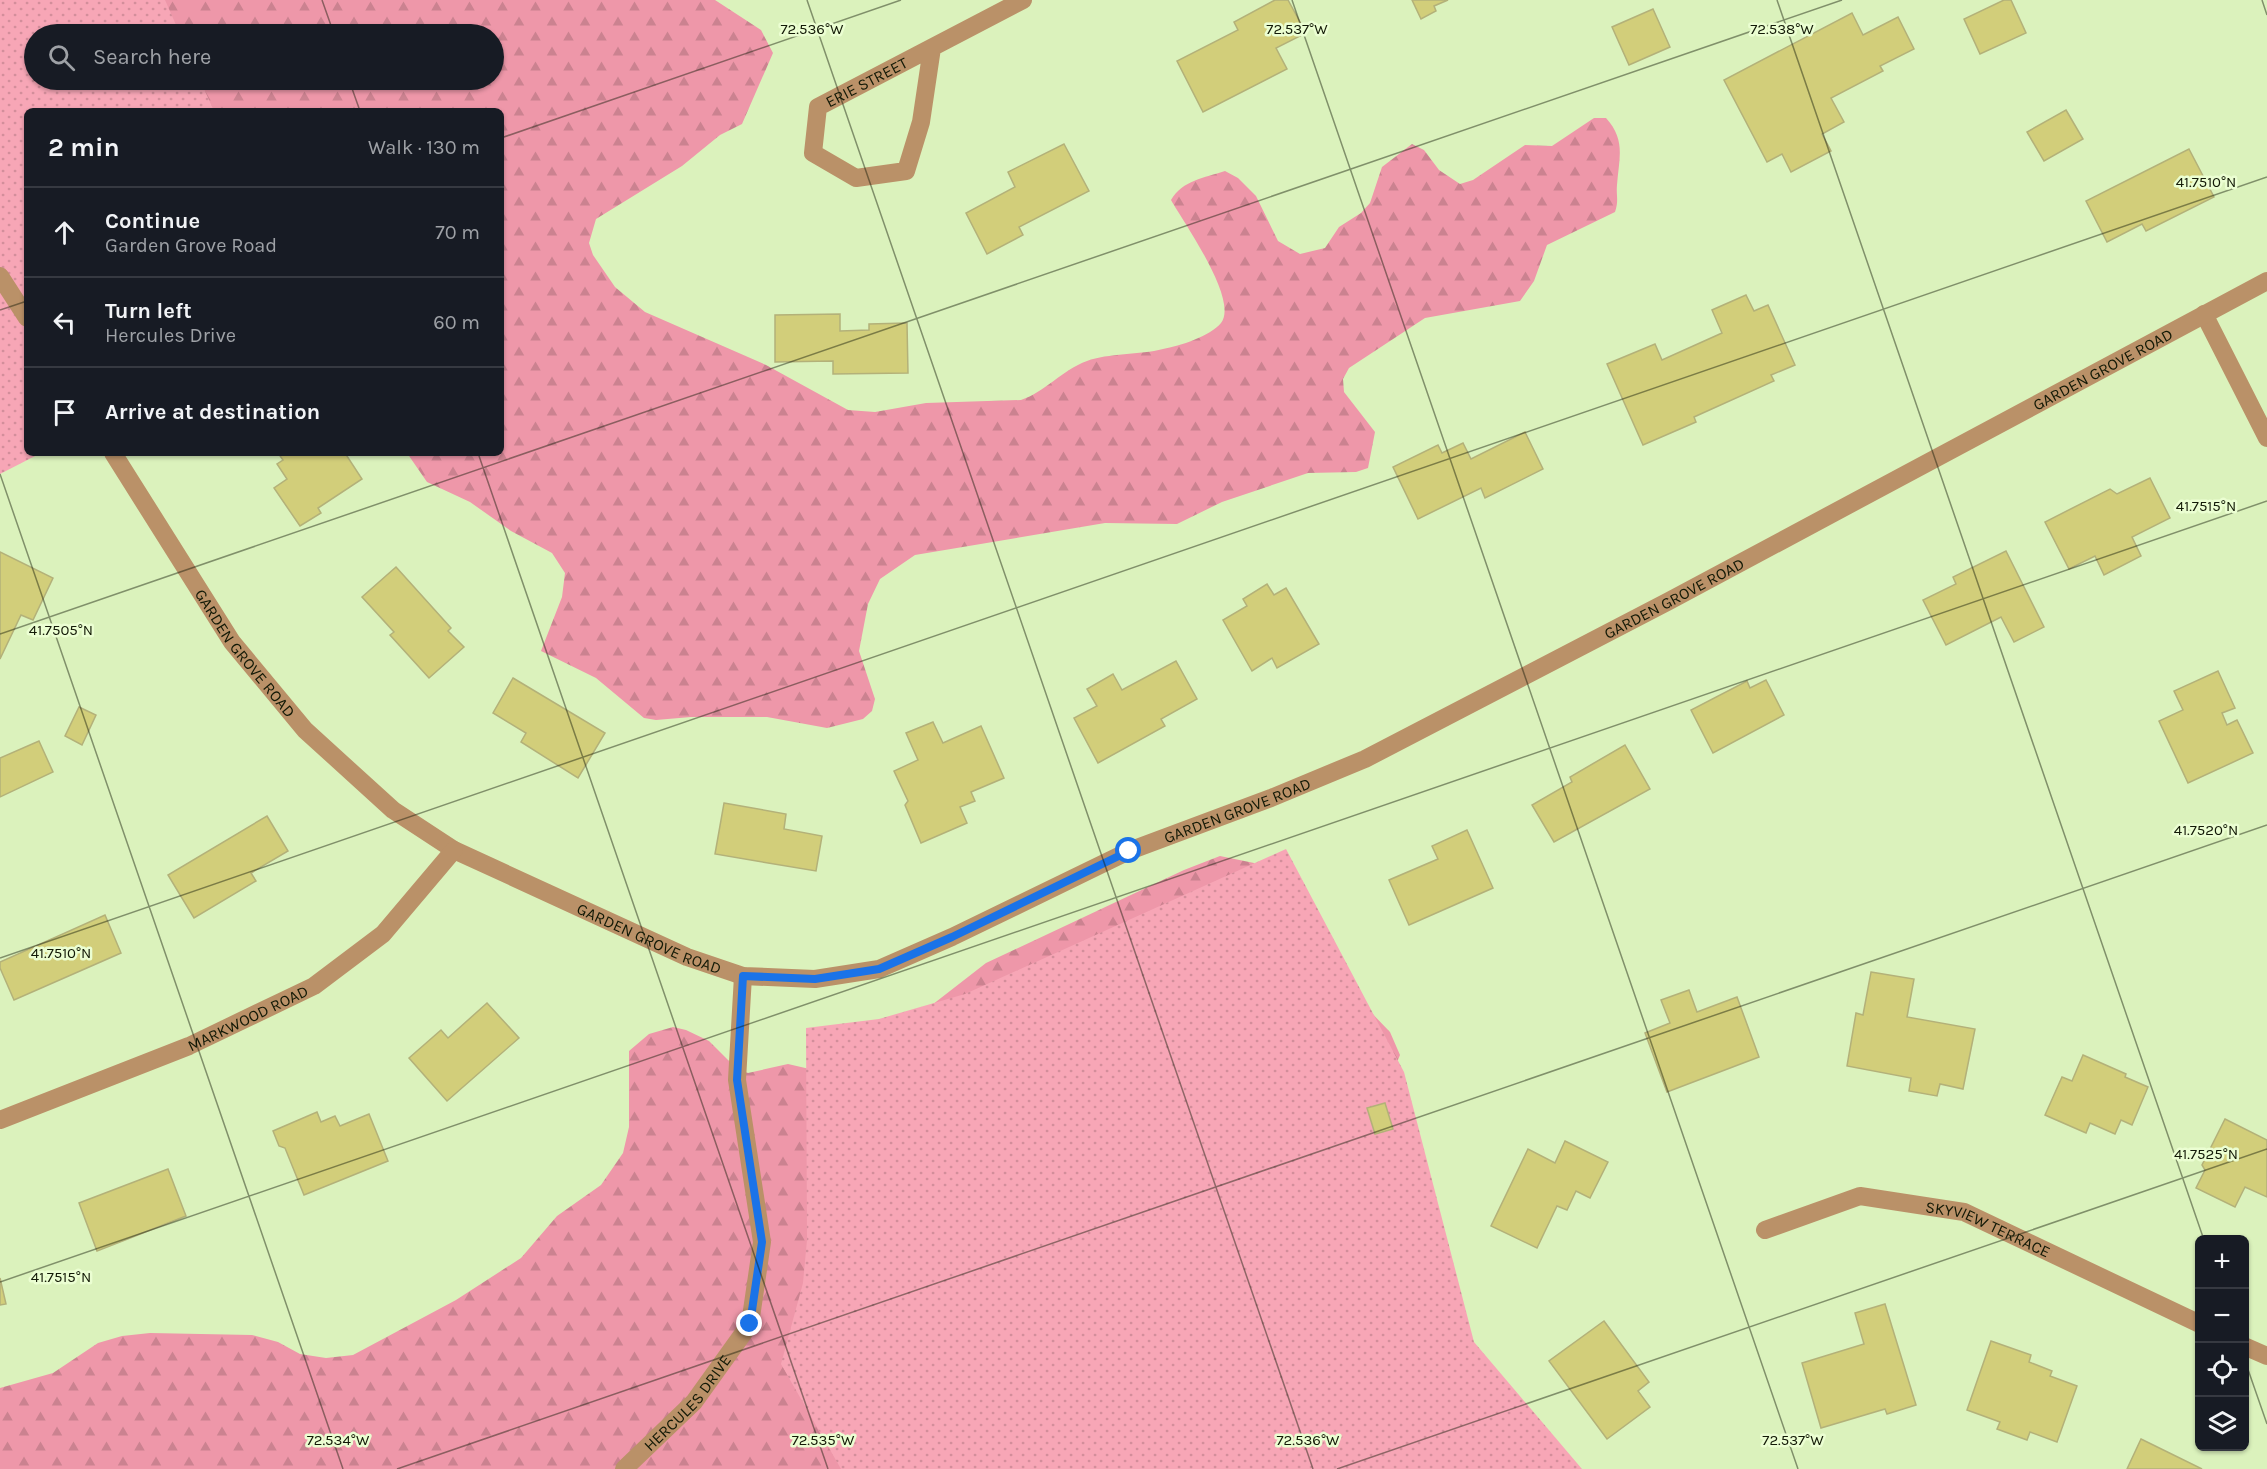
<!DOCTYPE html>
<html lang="en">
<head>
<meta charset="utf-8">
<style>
	:root { --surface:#171b24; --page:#20242c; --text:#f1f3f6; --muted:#9ea1a6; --line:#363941 }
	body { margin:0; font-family:Karla,sans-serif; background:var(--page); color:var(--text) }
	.controls { position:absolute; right:18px; bottom:18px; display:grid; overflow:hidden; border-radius:9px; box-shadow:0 2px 4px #0004 }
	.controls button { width:54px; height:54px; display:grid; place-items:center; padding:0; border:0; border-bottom:2px solid var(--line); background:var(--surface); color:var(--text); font:30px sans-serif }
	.stop { position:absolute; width:18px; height:18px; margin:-14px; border:4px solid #1a73e8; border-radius:50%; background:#fff }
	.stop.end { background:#1a73e8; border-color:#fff; box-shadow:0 2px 6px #0008 }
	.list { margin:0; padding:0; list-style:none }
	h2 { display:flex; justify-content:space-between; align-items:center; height:78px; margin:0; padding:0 24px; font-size:26px }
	h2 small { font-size:20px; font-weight:400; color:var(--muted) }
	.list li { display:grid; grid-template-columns:39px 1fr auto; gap:18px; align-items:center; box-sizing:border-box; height:90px; padding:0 24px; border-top:2px solid var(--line) }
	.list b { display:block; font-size:22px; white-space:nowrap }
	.list p { margin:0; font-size:20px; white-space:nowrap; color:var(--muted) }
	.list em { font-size:20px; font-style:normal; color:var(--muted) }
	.icon { flex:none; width:33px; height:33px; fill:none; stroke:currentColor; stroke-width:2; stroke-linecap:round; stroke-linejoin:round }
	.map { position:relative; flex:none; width:2267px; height:1469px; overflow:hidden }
	.search { position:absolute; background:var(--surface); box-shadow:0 2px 4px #0004; left:24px; top:24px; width:480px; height:66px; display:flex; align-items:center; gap:15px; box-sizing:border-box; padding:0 21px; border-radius:33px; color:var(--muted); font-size:22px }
	.panel { position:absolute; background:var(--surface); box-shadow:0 2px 4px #0004; left:24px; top:108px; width:480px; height:348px; border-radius:9px }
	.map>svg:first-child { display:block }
	.forest { fill:url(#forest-firs); fill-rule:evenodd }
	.park { fill:url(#park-dots) }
	.building { fill:#d2ce7a; stroke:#b3b179; stroke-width:1.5 }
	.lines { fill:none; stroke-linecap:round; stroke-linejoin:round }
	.street { stroke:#ba9168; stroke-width:18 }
	.route { stroke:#1a73e8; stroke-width:8 }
	.ticks { fill:none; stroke:#121906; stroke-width:1.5; stroke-opacity:0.45 }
	.labels { text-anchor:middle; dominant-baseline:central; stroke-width:5; stroke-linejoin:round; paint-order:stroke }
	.street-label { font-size:16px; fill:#121906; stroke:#ebfed2 }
	.ticks-label { font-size:15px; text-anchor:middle; fill:#121906; stroke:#ebfed2; stroke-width:5; stroke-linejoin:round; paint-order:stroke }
</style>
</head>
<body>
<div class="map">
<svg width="2267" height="1469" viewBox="0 0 2267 1469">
	<defs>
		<pattern id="forest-firs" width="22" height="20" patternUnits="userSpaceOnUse" patternTransform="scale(1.5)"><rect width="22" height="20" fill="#ee97a9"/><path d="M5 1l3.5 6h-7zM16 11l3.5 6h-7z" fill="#cb8290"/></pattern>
		<pattern id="park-dots" width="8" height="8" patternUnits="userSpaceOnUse" patternTransform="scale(1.5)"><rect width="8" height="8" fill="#f7a6b6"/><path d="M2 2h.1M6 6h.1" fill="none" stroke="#d38e9b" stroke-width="1.8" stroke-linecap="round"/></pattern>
	</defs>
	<rect width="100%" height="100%" fill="#dbf2bc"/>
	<g class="forest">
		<path d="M0,0H715L761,30L773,53L742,124L720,135L682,166L596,219L589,243L593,255L615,287L645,312L766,365L848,410L875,412L926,403L1021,400C1045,392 1062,370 1087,361C1108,353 1140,355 1163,349C1180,346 1210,336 1221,323C1239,300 1184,223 1171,200C1183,180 1204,178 1225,171L1238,178L1256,196L1278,241L1300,254L1325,248L1339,227L1361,213L1370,203L1382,167L1412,144L1424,150L1439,170L1460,184L1473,180L1525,145L1552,146L1594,118H1606C1626,140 1619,158 1617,185C1616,196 1619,200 1615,212L1547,245L1534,281L1520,301L1425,318L1349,368L1343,379L1344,392L1375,432L1368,468L1356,472L1308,473L1222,502L1177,524L1105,523L915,555L880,579L868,604L859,651L875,699L872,711L863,719L827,728L767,717H691L656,720L644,718L596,678L541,651L562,597L565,573L552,553L511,531L470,502L427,482L407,453H501V111H27ZM34,34H494V80H34Z"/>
		<polygon points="1220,856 1254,863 1335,975 1390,1032 1400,1055 1385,1091 1460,1469 0,1469 0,1388 53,1373 98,1343 122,1336 150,1333 252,1335 278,1342 300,1354 326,1358 353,1355 456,1300 521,1258 557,1216 601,1185 623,1153 629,1127 629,1051 649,1034 673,1027 686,1030 709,1041 736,1068 748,1073 788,1064 814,1070 865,1057 986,963 1184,870"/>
	</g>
	<g class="park">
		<polygon points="0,0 165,0 180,34 34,34 34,80 200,80 214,111 27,111 27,453 41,453 0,474"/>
		<polygon points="1286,849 1404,1072 1474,1342 1582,1469 841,1469 781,1364 803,1283 807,1240 806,1028 879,1019 965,994"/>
	</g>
	<g class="building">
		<polygon points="1275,0 1288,0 1306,33 1276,48 1287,69 1203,112 1177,61 1238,30 1234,22"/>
		<polygon points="1412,0 1448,0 1434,6 1436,11 1421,19"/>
		<polygon points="2004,0 2011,0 2026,33 1980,54 1964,19"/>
		<polygon points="1653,9 1670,47 1629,65 1612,27"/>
		<polygon points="1852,13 1863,35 1898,17 1914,49 1880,66 1883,71 1831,98 1844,122 1822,134 1831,151 1791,172 1782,154 1767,162 1724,80"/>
		<polygon points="2066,110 2083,139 2044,161 2027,132"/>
		<polygon points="1064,144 1089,191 1019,227 1023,235 987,254 966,213 1015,187 1008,172"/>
		<polygon points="2189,149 2214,197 2146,231 2142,224 2107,242 2086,201"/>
		<polygon points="1746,295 1754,311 1768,305 1795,365 1771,375 1774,381 1694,417 1696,422 1643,445 1607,364 1655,344 1662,360 1722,333 1712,310"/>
		<polygon points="840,314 840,331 869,330 869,324 907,323 908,373 833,374 833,361 775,362 775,315"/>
		<polygon points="1525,432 1543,469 1485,498 1481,488 1418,519 1393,467 1438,445 1442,453 1463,443 1471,459"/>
		<polygon points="278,453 345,453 362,479 318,508 321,513 300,526 274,488 287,479 277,464 283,460"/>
		<polygon points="2150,478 2170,518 2132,537 2141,556 2104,575 2095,556 2069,569 2045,522 2110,489 2117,494"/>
		<polygon points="2006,551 2044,627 2014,642 2001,617 1946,645 1923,600 1956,584 1953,577"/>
		<polygon points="0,552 53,578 33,620 21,615 0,659"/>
		<polygon points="396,567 451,628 448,631 464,647 429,678 390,635 394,632 362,597"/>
		<polygon points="1267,584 1274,595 1286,588 1319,644 1277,668 1272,658 1252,671 1223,620 1247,606 1243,599"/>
		<polygon points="1176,661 1197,699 1161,719 1165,726 1098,763 1074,718 1097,706 1087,689 1113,674 1122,690"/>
		<polygon points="2218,671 2235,708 2222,713 2227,725 2237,720 2253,753 2188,783 2159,721 2183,710 2174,691"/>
		<polygon points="513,678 605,733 578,778 521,742 526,733 493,713"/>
		<polygon points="1766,680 1784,715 1713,753 1691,710 1747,681 1750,688"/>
		<polygon points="79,707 96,715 82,745 65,736"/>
		<polygon points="933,722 943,743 981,726 1004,778 971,792 975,801 960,807 967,823 921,843 905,805 908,801 894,771 918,760 906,733"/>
		<polygon points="39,741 53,772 0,797 0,758"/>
		<polygon points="1625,745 1650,789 1554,842 1532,805 1572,782 1570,777"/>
		<polygon points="724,803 786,814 784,829 822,836 816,871 715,854"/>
		<polygon points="267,816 288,851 251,873 256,881 194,918 168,875"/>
		<polygon points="1467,830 1493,888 1409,925 1389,880 1438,859 1432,846"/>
		<polygon points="105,915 121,953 14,1000 0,968 0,962"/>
		<polygon points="1871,972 1914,979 1907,1017 1975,1029 1963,1089 1940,1084 1937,1096 1909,1091 1911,1078 1847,1066 1856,1013 1863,1015"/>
		<polygon points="1689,990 1697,1012 1737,997 1759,1057 1667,1092 1645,1033 1670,1023 1661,1000"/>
		<polygon points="487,1003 519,1038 447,1101 409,1058 441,1030 448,1038"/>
		<polygon points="2083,1055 2126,1074 2125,1077 2148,1087 2132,1125 2121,1120 2115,1134 2090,1123 2086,1133 2045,1115 2062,1077 2072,1081"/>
		<polygon points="1385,1103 1393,1129 1375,1134 1367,1108"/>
		<polygon points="317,1112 321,1122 335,1116 340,1126 369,1114 388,1161 304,1195 285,1148 279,1146 273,1131"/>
		<polygon points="2225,1119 2267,1140 2267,1197 2245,1187 2235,1207 2196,1188 2205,1170 2202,1165"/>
		<polygon points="1565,1141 1608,1162 1590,1198 1576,1191 1567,1210 1557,1206 1537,1248 1491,1226 1528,1149 1555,1163"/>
		<polygon points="168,1169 186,1216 97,1251 79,1203"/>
		<polygon points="0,1278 6,1304 0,1305"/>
		<polygon points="1885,1304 1916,1405 1887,1414 1885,1409 1821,1428 1802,1363 1864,1344 1855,1313"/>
		<polygon points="1604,1321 1649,1382 1638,1391 1650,1407 1607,1439 1549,1361"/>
		<polygon points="1991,1341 2031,1355 2029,1362 2052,1371 2050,1376 2077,1386 2057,1442 2030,1432 2027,1440 1997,1429 2000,1422 1967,1410"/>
		<polygon points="2141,1439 2202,1469 2127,1469"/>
	</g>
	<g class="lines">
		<g class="street">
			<path id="s1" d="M932,48L921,122L906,171L856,178L813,153L818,107L1023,0"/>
			<polyline points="0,276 27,318"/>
			<polyline points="2204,314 2267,438"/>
			<path id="s2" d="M113,453L232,642L305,730L393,810L454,850L687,957L743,976L815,979L879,969L952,937L1129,851L1271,798L1365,759L1669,601L2267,281"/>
			<path id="s3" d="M0,1120L189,1046L314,986L383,934L454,850"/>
			<path id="s4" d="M1765,1230L1860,1196L1964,1212L2200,1324"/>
			<polyline points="2244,1346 2267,1356"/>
			<path id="s5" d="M624,1469L694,1402L750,1324L762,1242L737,1080L743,976"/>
		</g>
	</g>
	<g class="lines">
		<polyline class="route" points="750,1324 762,1242 737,1080 743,976 815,979 879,969 952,937 1129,851"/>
	</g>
	<path class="ticks" d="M322,0L334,34M807,0L1313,1469M1292,0L1798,1469M1777,0L2204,1240M2262,0L2267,15M349,80L360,111M501,138L901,0M0,310L27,301M478,453L828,1469M0,474L343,1469M0,634L1842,0M0,958L2267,177M0,1282L2267,501M2244,1358L2267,1424M397,1469L2267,825M1337,1469L2267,1149"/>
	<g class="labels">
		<g class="street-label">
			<text stroke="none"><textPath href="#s1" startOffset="327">ERIE STREET</textPath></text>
			<text stroke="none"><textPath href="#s2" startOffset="2346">GARDEN GROVE ROAD</textPath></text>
			<text stroke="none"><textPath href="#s2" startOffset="1860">GARDEN GROVE ROAD</textPath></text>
			<text stroke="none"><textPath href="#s2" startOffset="240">GARDEN GROVE ROAD</textPath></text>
			<text stroke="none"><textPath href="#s2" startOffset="1374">GARDEN GROVE ROAD</textPath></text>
			<text stroke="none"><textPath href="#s2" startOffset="744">GARDEN GROVE ROAD</textPath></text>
			<text stroke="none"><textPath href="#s3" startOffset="268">MARKWOOD ROAD</textPath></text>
			<text stroke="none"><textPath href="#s4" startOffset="234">SKYVIEW TERRACE</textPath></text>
			<text stroke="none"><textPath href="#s5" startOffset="92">HERCULES DRIVE</textPath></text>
		</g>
	</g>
	<g class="ticks-label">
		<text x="812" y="34">72.536°W</text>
		<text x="1297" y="34">72.537°W</text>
		<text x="1782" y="34">72.538°W</text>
		<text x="2206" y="187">41.7510°N</text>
		<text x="2206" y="511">41.7515°N</text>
		<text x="61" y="635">41.7505°N</text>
		<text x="2206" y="835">41.7520°N</text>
		<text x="61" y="958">41.7510°N</text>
		<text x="2206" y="1159">41.7525°N</text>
		<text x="61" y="1282">41.7515°N</text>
		<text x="338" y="1445">72.534°W</text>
		<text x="823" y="1445">72.535°W</text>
		<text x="1308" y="1445">72.536°W</text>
		<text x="1793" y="1445">72.537°W</text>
	</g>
</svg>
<div class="controls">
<button>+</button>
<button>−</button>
<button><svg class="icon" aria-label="locate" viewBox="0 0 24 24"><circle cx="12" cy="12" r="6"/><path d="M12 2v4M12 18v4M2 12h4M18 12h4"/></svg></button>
<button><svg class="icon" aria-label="layers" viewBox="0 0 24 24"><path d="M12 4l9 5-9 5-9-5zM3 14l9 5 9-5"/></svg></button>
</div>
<div class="stop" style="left:1129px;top:851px"></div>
<div class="stop end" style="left:750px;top:1324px"></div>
<div class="search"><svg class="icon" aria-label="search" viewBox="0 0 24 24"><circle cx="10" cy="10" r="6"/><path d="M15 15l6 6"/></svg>Search here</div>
<section class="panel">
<h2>2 min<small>Walk · 130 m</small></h2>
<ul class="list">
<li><svg class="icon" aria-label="ahead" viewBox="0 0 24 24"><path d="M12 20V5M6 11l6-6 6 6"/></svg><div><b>Continue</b><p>Garden Grove Road</p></div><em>70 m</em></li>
<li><svg class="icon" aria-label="left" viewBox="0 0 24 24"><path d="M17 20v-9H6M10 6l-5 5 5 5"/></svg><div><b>Turn left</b><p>Hercules Drive</p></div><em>60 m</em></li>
<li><svg class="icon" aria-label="arrive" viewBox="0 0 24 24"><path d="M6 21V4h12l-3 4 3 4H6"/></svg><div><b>Arrive at destination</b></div></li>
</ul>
</section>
</div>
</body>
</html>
